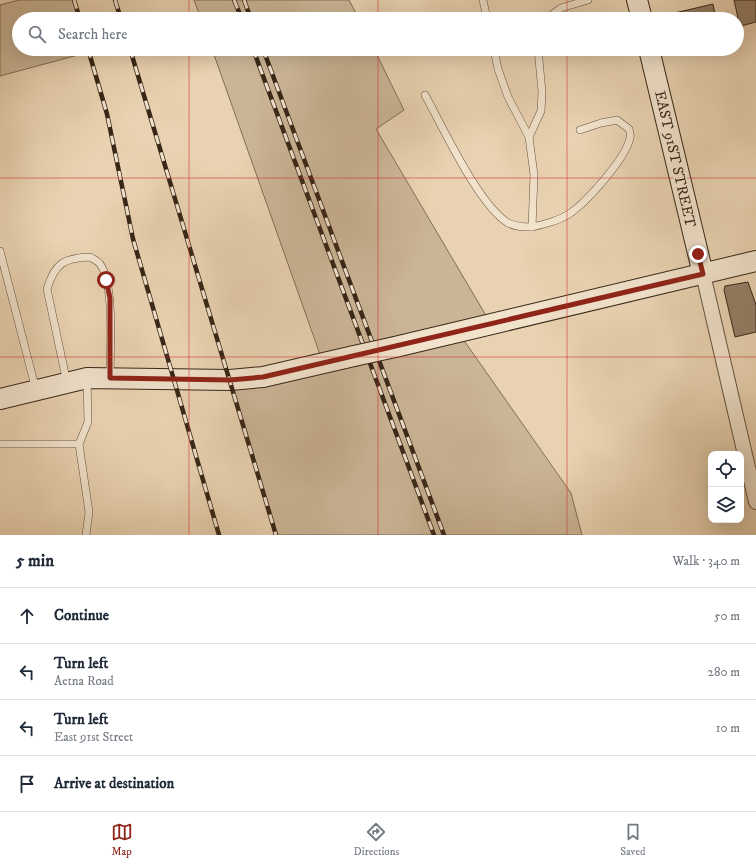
<!DOCTYPE html>
<html lang="en">
<head>
<meta charset="utf-8">
<style>
	:root { --surface:#fff; --page:#f2f2f3; --text:#1f2937; --muted:#747a83; --line:#e0e1e3; --accent:#8f2418 }
	body { margin:0; font-family:"IM FELL DW Pica",serif; background:var(--page); color:var(--text) }
	.controls { position:absolute; right:12px; bottom:12px; display:grid; overflow:hidden; border-radius:8px; box-shadow:0 4px 16px #0002 }
	.controls button { width:36px; height:36px; display:grid; place-items:center; padding:0; border:0; border-bottom:1px solid var(--line); background:var(--surface); color:var(--text); font:20px sans-serif }
	.stop { position:absolute; width:12px; height:12px; margin:-9px; border:3px solid #8f2418; border-radius:50%; background:#fff }
	.stop.end { background:#8f2418; border-color:#fff; box-shadow:0 1px 4px #0008 }
	.list { margin:0; padding:0; list-style:none }
	h2 { display:flex; justify-content:space-between; align-items:center; height:52px; margin:0; padding:0 16px; font-size:17px }
	h2 small { font-size:13px; font-weight:400; color:var(--muted) }
	.list li { display:grid; grid-template-columns:26px 1fr auto; gap:12px; align-items:center; box-sizing:border-box; height:56px; padding:0 16px; border-top:1px solid var(--line) }
	.list b { display:block; font-size:15px; white-space:nowrap }
	.list p { margin:0; font-size:13px; white-space:nowrap; color:var(--muted) }
	.list em { font-size:13px; font-style:normal; color:var(--muted) }
	.icon { flex:none; width:22px; height:22px; fill:none; stroke:currentColor; stroke-width:2; stroke-linecap:round; stroke-linejoin:round }
	.map { position:relative; flex:none; width:756px; height:535px; overflow:hidden }
	.search { position:absolute; background:var(--surface); box-shadow:0 4px 16px #0002; left:12px; right:12px; top:12px; height:44px; display:flex; align-items:center; gap:10px; box-sizing:border-box; padding:0 14px; border-radius:22px; color:var(--muted); font-size:15px }
	.sheet { height:276px; background:var(--surface) }
	nav { display:flex; justify-content:space-around; align-items:center; box-sizing:border-box; height:56px; border-top:1px solid var(--line); background:var(--surface); font-size:11px; color:var(--muted) }
	nav a { display:grid; justify-items:center; gap:2px }
	nav .on { color:var(--accent) }
	.map>svg:first-child { display:block }
	.green { fill:#cbb597; stroke:#826e57 }
	.building { fill:#947f67; stroke:#382617 }
	.lines { fill:none; stroke-linecap:round; stroke-linejoin:round }
	.lane-casing { stroke:#64513e; stroke-width:8 }
	.street-casing { stroke:#64513e; stroke-width:16 }
	.secondary-casing { stroke:#382617; stroke-width:22 }
	.lane { stroke:#f1e2cc; stroke-width:7 }
	.street { stroke:#f1e2cc; stroke-width:14 }
	.secondary { stroke:#f1e2cc; stroke-width:20 }
	.rail-casing { stroke:#382617; stroke-width:4.5 }
	.rail { stroke:#f1e2cc; stroke-width:3; stroke-dasharray:9; stroke-linecap:butt }
	.secondary-bridge-casing { stroke:#382617; stroke-width:22; stroke-linecap:butt }
	.secondary-bridge { stroke:#f1e2cc; stroke-width:20 }
	.route { stroke:#8f2418; stroke-width:5 }
	.grid { fill:none; stroke:#d62828; stroke-width:1; stroke-opacity:0.55 }
	.labels { text-anchor:middle; dominant-baseline:central; stroke-width:3.5; stroke-linejoin:round; paint-order:stroke }
	.street-label { font-size:15px; fill:#382617; stroke:#f1e2cc }
</style>
</head>
<body>
<div class="map">
<svg width="756" height="535" viewBox="0 0 756 535">
	<rect width="100%" height="100%" fill="#e9d2b1"/>
	<filter id="stains"><feTurbulence type="fractalNoise" baseFrequency=".005" numOctaves="4"/><feColorMatrix values="0 0 0 0 .2 0 0 0 0 .09 0 0 0 0 .02 0 0 0 .5 -.17"/></filter>
	<radialGradient id="worn" r=".72"><stop offset=".6" stop-color="#630" stop-opacity="0"/><stop offset="1" stop-color="#630" stop-opacity=".3"/></radialGradient>
	<g class="green">
		<polygon points="19,0 74,0 80,19 19,19 19,49 88,49 89,52 0,76 0,5"/>
		<polygon points="194,0 349,0 359,19 201,19"/>
		<polygon points="212,49 374,49 404,110 376,129 491,324 458,332 571,493 582,535 276,535 230,380 323,363"/>
	</g>
	<g class="building">
		<polygon points="734,0 756,0 756,22 737,27 737,19 734,19 738,18"/>
		<polygon points="713,4 716,19 667,19 666,15"/>
		<polygon points="748,282 756,305 756,332 735,337 724,290 725,286"/>
	</g>
	<g class="lines">
		<g class="lane-casing">
			<g id="lane">
				<polyline points="483,0 487,19"/>
				<polyline points="546,19 561,8 588,0"/>
				<path d="M494,49L498,69L508,97L529,137L534,175L532,227C545,224 558,221 569,214C587,202 626,158 630,138C631,135 630,132 629,129L617,120L601,123L580,130"/>
				<path d="M425,95C444,129 478,204 508,223C516,227 524,227 532,227"/>
				<polyline points="529,137 541,111 542,92 538,49"/>
				<polyline points="0,251 36,390"/>
				<path d="M67,383L47,289C55,263 64,258 90,257C93,259 98,261 100,264C115,284 110,351 110,377"/>
				<polyline points="0,444 79,444"/>
				<polyline points="86,535 89,512 79,444 88,422 87,380"/>
			</g>
		</g>
		<g class="street-casing">
			<polyline id="street" points="703,274 756,502"/>
		</g>
		<g class="secondary-casing">
			<g id="secondary">
				<polyline points="637,0 642,19"/>
				<polyline points="649,49 703,274"/>
				<polyline points="395,347 756,261"/>
				<polyline points="0,399 87,378 230,380 263,377 354,356"/>
			</g>
		</g>
		<use href="#lane" class="lane"/>
		<use href="#street" class="street"/>
		<use href="#secondary" class="secondary"/>
		<g class="rail-casing">
			<g id="rail">
				<polyline points="74,0 80,19"/>
				<polyline points="115,0 121,19"/>
				<polyline points="234,0 242,19"/>
				<polyline points="244,0 251,19"/>
				<polyline points="88,49 107,114 133,239 219,535"/>
				<polyline points="130,49 276,535"/>
				<polyline points="253,49 434,535"/>
				<polyline points="263,49 444,535"/>
			</g>
		</g>
		<use href="#rail" class="rail"/>
		<g class="secondary-bridge-casing">
			<polyline id="secondary-bridge" points="354,356 395,347"/>
		</g>
		<use href="#secondary-bridge" class="secondary-bridge"/>
	</g>
	<g class="lines">
		<polyline class="route" points="106,280 110,298 110,378 230,380 263,377 323,363 703,274 698,254"/>
	</g>
	<path class="grid" d="M189,0V19M378,0V19M567,0V19M189,49V535M378,49V535M567,49V535M0,178H756M0,357H756"/>
	<g class="labels">
		<g class="street-label">
			<text transform="translate(675 159) rotate(77)">EAST 91ST STREET</text>
		</g>
	</g>
	<rect width="100%" height="100%" filter="url(#stains)"/>
	<rect width="100%" height="100%" fill="url(#worn)"/>
</svg>
<div class="controls">
<button><svg class="icon" aria-label="locate" viewBox="0 0 24 24"><circle cx="12" cy="12" r="6"/><path d="M12 2v4M12 18v4M2 12h4M18 12h4"/></svg></button>
<button><svg class="icon" aria-label="layers" viewBox="0 0 24 24"><path d="M12 4l9 5-9 5-9-5zM3 14l9 5 9-5"/></svg></button>
</div>
<div class="stop" style="left:106px;top:280px"></div>
<div class="stop end" style="left:698px;top:254px"></div>
<div class="search"><svg class="icon" aria-label="search" viewBox="0 0 24 24"><circle cx="10" cy="10" r="6"/><path d="M15 15l6 6"/></svg>Search here</div>
</div>
<section class="sheet">
<h2>5 min<small>Walk · 340 m</small></h2>
<ul class="list">
<li><svg class="icon" aria-label="ahead" viewBox="0 0 24 24"><path d="M12 20V5M6 11l6-6 6 6"/></svg><div><b>Continue</b></div><em>50 m</em></li>
<li><svg class="icon" aria-label="left" viewBox="0 0 24 24"><path d="M17 20v-9H6M10 6l-5 5 5 5"/></svg><div><b>Turn left</b><p>Aetna Road</p></div><em>280 m</em></li>
<li><svg class="icon" aria-label="left" viewBox="0 0 24 24"><path d="M17 20v-9H6M10 6l-5 5 5 5"/></svg><div><b>Turn left</b><p>East 91st Street</p></div><em>10 m</em></li>
<li><svg class="icon" aria-label="arrive" viewBox="0 0 24 24"><path d="M6 21V4h12l-3 4 3 4H6"/></svg><div><b>Arrive at destination</b></div></li>
</ul>
</section>
<nav>
<a class="on"><svg class="icon" aria-label="map" viewBox="0 0 24 24"><path d="M3 6l6-2 6 2 6-2v14l-6 2-6-2-6 2zM9 4v14M15 6v14"/></svg>Map</a>
<a><svg class="icon" aria-label="directions" viewBox="0 0 24 24"><path d="M12 3l9 9-9 9-9-9zM9 14v-3h6M13 9l2 2-2 2"/></svg>Directions</a>
<a><svg class="icon" aria-label="saved" viewBox="0 0 24 24"><path d="M7 4h10v16l-5-4-5 4z"/></svg>Saved</a>
</nav>
</body>
</html>
